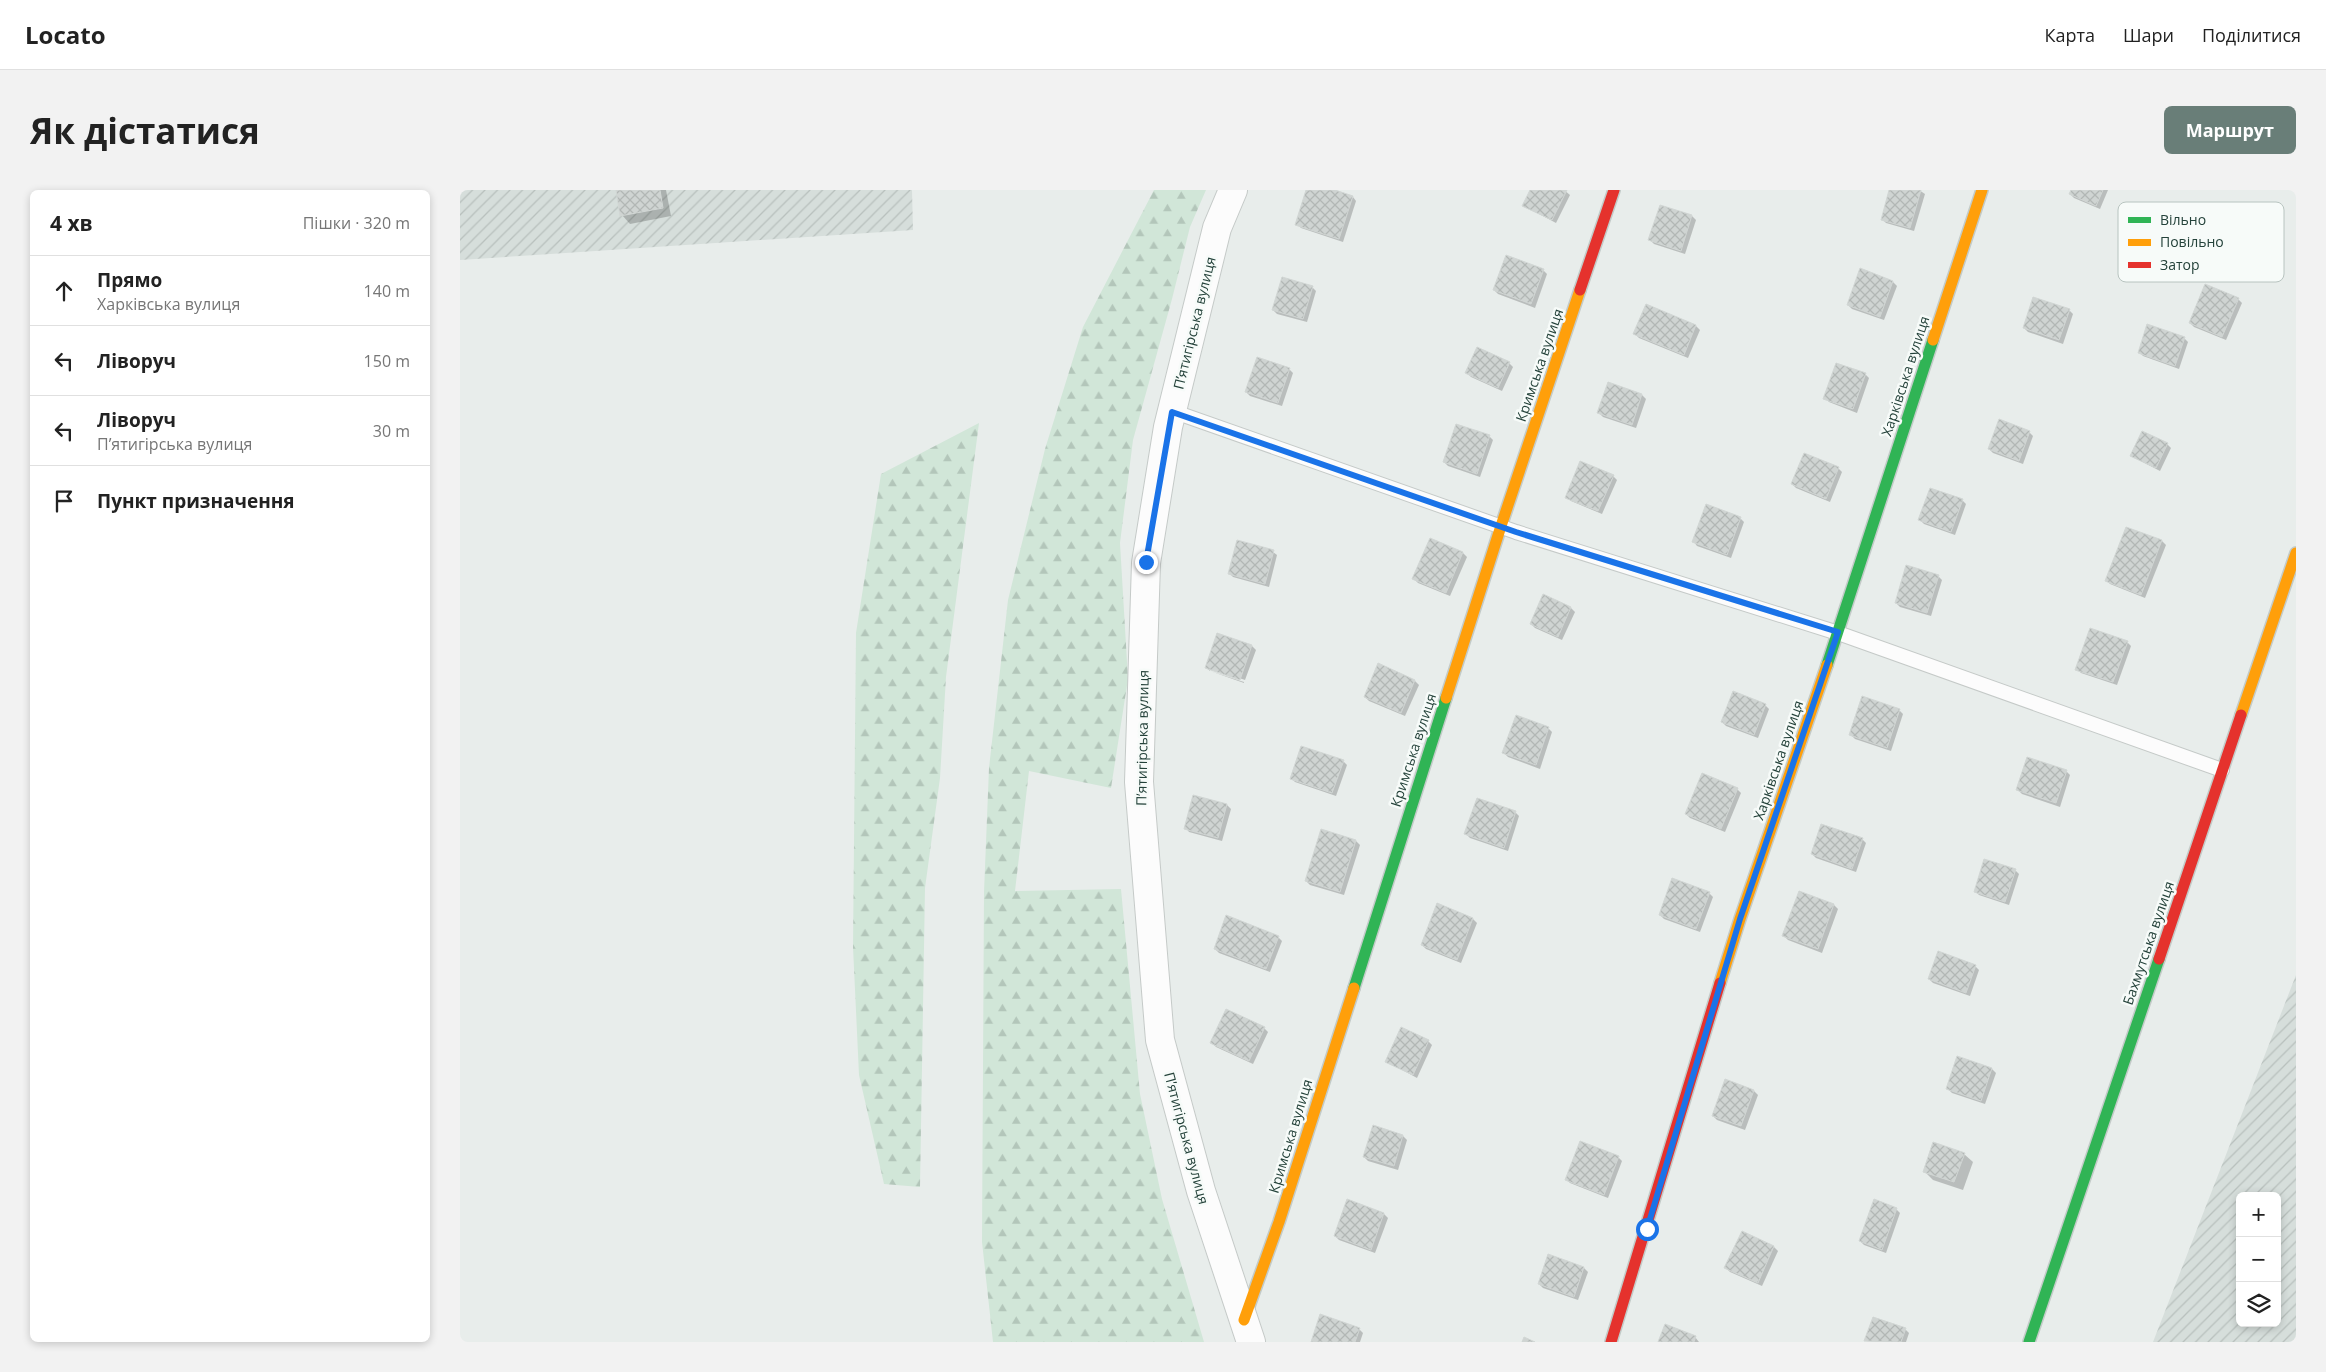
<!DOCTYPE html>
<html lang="uk">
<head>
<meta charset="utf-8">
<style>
	:root { --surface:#fff; --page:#f2f2f2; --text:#222; --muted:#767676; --line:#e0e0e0; --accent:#697e78 }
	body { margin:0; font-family:"Open Sans",sans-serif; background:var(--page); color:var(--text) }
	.controls { position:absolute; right:15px; bottom:15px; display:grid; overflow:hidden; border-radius:8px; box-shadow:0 2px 8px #0003 }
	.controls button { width:45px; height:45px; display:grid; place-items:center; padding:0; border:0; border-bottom:1px solid var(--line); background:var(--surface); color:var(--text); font:25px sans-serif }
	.stop { position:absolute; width:15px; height:15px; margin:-11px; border:4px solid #1a73e8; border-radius:50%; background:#fff }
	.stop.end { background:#1a73e8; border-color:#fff; box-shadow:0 1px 5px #0008 }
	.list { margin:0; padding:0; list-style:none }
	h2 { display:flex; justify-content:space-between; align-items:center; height:65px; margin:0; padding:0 20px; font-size:21px }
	h2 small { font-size:16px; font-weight:400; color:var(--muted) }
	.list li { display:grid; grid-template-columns:32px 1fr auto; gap:15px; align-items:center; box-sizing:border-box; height:70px; padding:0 20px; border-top:1px solid var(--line) }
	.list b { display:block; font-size:19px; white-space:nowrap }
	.list p { margin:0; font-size:16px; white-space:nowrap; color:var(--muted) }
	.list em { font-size:16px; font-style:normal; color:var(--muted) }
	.icon { flex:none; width:28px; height:28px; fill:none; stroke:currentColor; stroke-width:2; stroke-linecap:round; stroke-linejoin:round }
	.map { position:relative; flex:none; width:1836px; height:1152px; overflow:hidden; border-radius:8px }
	header { display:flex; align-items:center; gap:30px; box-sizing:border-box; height:70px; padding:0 25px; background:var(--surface); border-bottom:1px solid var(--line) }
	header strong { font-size:24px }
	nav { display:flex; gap:28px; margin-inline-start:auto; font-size:18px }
	.intro { display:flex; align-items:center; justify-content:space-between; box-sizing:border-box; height:120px; padding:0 30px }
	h1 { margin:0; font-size:35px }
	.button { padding:12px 22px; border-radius:8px; background:var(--accent); color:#fff; font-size:18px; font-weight:700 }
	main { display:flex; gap:30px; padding:0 30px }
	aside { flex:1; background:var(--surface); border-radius:8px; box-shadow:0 2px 8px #0003 }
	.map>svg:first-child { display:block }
	.industrial { fill:url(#industrial-furrows); fill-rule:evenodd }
	.forest { fill:url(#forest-firs) }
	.shadow { fill:#0003 }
	.building { fill:url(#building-cross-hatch); stroke:#d1d6d4 }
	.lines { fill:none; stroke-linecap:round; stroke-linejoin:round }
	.lane-casing { stroke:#c5cac8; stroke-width:16 }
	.street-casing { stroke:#c5cac8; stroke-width:30 }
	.fast-casing { stroke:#c3cbc8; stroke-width:14 }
	.slow-casing { stroke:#c3cbc8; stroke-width:14 }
	.jam-casing { stroke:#c3cbc8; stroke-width:14 }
	.lane { stroke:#fcfcfc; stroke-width:14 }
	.street { stroke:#fcfcfc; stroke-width:28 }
	.fast { stroke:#30b455; stroke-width:11 }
	.slow { stroke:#ff9f0a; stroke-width:11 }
	.jam { stroke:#e5322d; stroke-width:11 }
	.route { stroke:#1a73e8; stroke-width:6 }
	.labels { text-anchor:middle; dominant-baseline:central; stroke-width:5; stroke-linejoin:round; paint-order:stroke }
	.street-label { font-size:14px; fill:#24423a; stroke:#f7fbf9 }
	.key { fill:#f7fbf9; stroke:#b8c4c0; stroke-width:1 }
	.key-label { font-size:14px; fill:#24423a }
</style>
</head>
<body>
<header>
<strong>Locato</strong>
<nav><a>Карта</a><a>Шари</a><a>Поділитися</a></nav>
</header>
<div class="intro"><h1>Як дістатися</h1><a class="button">Маршрут</a></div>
<main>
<aside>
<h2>4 хв<small>Пішки · 320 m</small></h2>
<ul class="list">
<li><svg class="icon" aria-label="ahead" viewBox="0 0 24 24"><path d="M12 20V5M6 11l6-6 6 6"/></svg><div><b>Прямо</b><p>Харківська вулиця</p></div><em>140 m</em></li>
<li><svg class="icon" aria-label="left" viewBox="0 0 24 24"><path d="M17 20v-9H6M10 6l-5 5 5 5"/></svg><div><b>Ліворуч</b></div><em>150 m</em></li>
<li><svg class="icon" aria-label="left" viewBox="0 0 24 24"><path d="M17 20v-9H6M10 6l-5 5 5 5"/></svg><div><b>Ліворуч</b><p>П’ятигірська вулиця</p></div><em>30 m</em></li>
<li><svg class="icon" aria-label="arrive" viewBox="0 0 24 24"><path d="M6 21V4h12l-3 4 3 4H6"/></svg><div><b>Пункт призначення</b></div></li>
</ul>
</aside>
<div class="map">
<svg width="1836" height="1152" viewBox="0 0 1836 1152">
	<defs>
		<pattern id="industrial-furrows" width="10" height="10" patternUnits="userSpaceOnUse" patternTransform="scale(1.25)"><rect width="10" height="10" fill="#d6dedb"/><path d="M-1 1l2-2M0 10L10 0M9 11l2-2" fill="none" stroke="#b8c0bd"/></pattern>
		<pattern id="forest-firs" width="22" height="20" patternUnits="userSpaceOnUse" patternTransform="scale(1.25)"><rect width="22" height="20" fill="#d1e6d8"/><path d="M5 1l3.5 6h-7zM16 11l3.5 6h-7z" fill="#b3c6ba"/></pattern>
		<pattern id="building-cross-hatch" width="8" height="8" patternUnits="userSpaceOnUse" patternTransform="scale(1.25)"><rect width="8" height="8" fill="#cfd4d2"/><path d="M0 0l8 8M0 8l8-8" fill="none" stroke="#b2b7b5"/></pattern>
	</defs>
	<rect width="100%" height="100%" fill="#e8edeb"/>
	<g class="industrial">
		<polygon points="0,0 452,0 453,40 0,70"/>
		<path d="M1836,785V1152H1693ZM1780,1006H1817V1133H1780Z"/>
	</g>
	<g class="forest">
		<polygon points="694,0 746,0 730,37 712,109 673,250 660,353 668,489 651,598 569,581 555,701 661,699 680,904 702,1009 744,1152 533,1152 522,1052 524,702 529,578 548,410 585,259 623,137"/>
		<polygon points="519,233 486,487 480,588 465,698 460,997 424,994 399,885 393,757 396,443 421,284"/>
	</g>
	<g class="shadow">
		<polygon points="157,0 206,0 211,26 170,34 162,25"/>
		<polygon points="848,0 871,0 893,7 896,11 883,52 841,38 837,34"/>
		<polygon points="1071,0 1104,0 1110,5 1096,33 1064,16"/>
		<polygon points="1430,0 1459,0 1465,4 1454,41 1426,33 1422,29"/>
		<polygon points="1612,0 1648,0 1640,19 1614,8 1610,4"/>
		<polygon points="1232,26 1236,30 1225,64 1194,54 1190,50"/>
		<polygon points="1083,80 1087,84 1075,118 1038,104 1034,100"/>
		<polygon points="1433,92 1437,96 1424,130 1392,119 1388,115"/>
		<polygon points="852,97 856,101 847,132 817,124 813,120"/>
		<polygon points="1778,109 1782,113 1766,150 1734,137 1730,133"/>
		<polygon points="1187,116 1236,136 1240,140 1228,168 1179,148 1175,144"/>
		<polygon points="1609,120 1613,124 1603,154 1568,142 1564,138"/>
		<polygon points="1724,148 1728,152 1719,179 1683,166 1679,162"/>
		<polygon points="1049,173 1053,177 1042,201 1011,187 1007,183"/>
		<polygon points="829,179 833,183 822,216 790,206 786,202"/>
		<polygon points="1405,184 1409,188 1397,223 1369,212 1365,208"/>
		<polygon points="1182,205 1186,209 1176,238 1143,227 1139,223"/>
		<polygon points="1569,242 1573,246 1563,274 1533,263 1529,259"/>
		<polygon points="1029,246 1033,250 1020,287 988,276 984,272"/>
		<polygon points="1707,254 1711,258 1700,281 1671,266"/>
		<polygon points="1378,278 1382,282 1370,312 1336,298 1332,294"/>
		<polygon points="1153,286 1157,290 1142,324 1111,311 1107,307"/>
		<polygon points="1502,310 1506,314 1495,345 1464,334 1460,330"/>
		<polygon points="1280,328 1284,332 1271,368 1237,356 1234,352"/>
		<polygon points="1667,338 1702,351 1706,355 1685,408 1650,394 1646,390"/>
		<polygon points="970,350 1003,363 1007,367 990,406 958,393 954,389"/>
		<polygon points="813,362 817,365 809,397 773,387 769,383"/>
		<polygon points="1478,386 1482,390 1471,426 1440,417 1436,413"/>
		<polygon points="1084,406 1111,418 1115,422 1102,450 1075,438 1071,434"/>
		<polygon points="1667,452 1671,456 1657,495 1621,483 1617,479"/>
		<polygon points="792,456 796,460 785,490 750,478 750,481 747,478"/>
		<polygon points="750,481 784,492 784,493"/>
		<polygon points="955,491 959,495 945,526 909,511 905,507"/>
		<polygon points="1305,515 1309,519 1298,548 1266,536 1262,532"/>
		<polygon points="1439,520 1443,524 1431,561 1395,549 1391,545"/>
		<polygon points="1088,538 1092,542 1080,579 1048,567 1044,563"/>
		<polygon points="883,571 887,575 876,606 835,592 831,588"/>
		<polygon points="1606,581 1610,585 1600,617 1562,604 1558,600"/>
		<polygon points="1277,599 1281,603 1265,642 1230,628 1226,624"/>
		<polygon points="767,615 771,619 762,651 729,642 726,638"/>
		<polygon points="1055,622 1059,626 1048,661 1010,648 1006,644"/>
		<polygon points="1402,649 1406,653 1396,682 1356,668 1352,664"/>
		<polygon points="896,651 900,655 884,705 850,695 846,691"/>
		<polygon points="1555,680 1559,684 1549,715 1519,705 1515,701"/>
		<polygon points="1249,703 1253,707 1240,742 1204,729 1200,725"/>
		<polygon points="1339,703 1374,715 1378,719 1362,763 1328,750 1324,746"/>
		<polygon points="978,715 1013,729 1017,733 1001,773 966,759 962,755"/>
		<polygon points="818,747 822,751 810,782 759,763 755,759"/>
		<polygon points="1515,776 1519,780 1510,806 1473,793 1469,789"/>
		<polygon points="804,838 808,842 793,874 756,857 752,853"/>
		<polygon points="968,851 972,855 957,888 926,871"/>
		<polygon points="1498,868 1532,879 1536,883 1525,914 1492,903 1488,899"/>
		<polygon points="1294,901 1298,905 1285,940 1257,930 1253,926"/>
		<polygon points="943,946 947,950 938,980 908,971 904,967"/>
		<polygon points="1504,964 1513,972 1503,1000 1473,990 1464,981"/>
		<polygon points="1158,967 1162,971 1148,1008 1110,993 1106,989"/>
		<polygon points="888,1011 924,1024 928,1028 915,1063 879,1050 875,1046"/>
		<polygon points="1436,1019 1440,1023 1426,1063 1404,1055 1400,1051"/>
		<polygon points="1282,1043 1314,1057 1318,1061 1302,1096 1270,1082 1266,1078"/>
		<polygon points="1089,1066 1124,1078 1128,1082 1118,1110 1083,1098 1079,1094"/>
		<polygon points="899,1139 903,1143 900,1152 852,1152"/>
		<polygon points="1445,1139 1449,1143 1446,1152 1405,1151"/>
		<polygon points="1235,1147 1239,1152 1199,1152"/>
	</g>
	<g class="building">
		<polygon points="156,0 200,0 203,18 160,26"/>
		<polygon points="846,0 875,0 893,6 879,49 835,35"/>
		<polygon points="1070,0 1107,0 1092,30 1062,16"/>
		<polygon points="1429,0 1461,0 1450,38 1421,30"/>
		<polygon points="1611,0 1643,0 1636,16 1609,4"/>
		<polygon points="1200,15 1232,25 1221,61 1188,50"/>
		<polygon points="1046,65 1084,79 1071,114 1033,100"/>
		<polygon points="1400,78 1433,91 1420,127 1387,115"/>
		<polygon points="822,87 853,96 843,129 812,120"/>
		<polygon points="1745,94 1779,108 1762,147 1729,133"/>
		<polygon points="1573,107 1610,119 1599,150 1563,138"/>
		<polygon points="1186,114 1236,135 1224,165 1173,144"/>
		<polygon points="1687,134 1725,147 1715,176 1678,163"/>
		<polygon points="1017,157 1050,172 1038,198 1005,183"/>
		<polygon points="797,167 830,178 818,213 785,202"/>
		<polygon points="1376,173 1406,183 1393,219 1363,209"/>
		<polygon points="1148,192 1182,204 1172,235 1137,223"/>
		<polygon points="1539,229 1570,241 1559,271 1528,259"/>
		<polygon points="996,234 1030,245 1017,284 983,272"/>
		<polygon points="1682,241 1708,253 1696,278 1670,266"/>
		<polygon points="1344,263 1379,277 1366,309 1331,294"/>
		<polygon points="1120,271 1154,285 1138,321 1105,308"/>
		<polygon points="1470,298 1503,309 1491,342 1458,330"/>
		<polygon points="1246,314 1281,327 1267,365 1232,352"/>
		<polygon points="1666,337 1702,350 1681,405 1645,391"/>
		<polygon points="970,348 1003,362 986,403 952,389"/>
		<polygon points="777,350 814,360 805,394 768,384"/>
		<polygon points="1446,375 1479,385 1467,423 1435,413"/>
		<polygon points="1083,404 1111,417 1098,447 1070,434"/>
		<polygon points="1630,438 1668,451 1653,492 1615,480"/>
		<polygon points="757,443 792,455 780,490 745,478"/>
		<polygon points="918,473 955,490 941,523 904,507"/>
		<polygon points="1273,501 1306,514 1294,545 1261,532"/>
		<polygon points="1402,506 1440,519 1427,558 1389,545"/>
		<polygon points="1056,525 1089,537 1076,575 1042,563"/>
		<polygon points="841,556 884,570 872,603 830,589"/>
		<polygon points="1567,567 1607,580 1596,613 1556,600"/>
		<polygon points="1242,583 1278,598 1261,639 1225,624"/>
		<polygon points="733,605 767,614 758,648 724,639"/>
		<polygon points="1017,608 1056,621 1044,658 1004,644"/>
		<polygon points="1361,634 1403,648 1392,679 1351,664"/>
		<polygon points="861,639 896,650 880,702 845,691"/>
		<polygon points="1524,669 1556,679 1545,712 1514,702"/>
		<polygon points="1212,688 1250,702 1236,739 1199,725"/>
		<polygon points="1339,701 1374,714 1358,759 1322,746"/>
		<polygon points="977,713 1013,728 997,770 961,755"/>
		<polygon points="766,725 819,746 806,779 754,759"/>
		<polygon points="1478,761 1516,775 1506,803 1468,789"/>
		<polygon points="766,819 805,837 789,871 750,853"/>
		<polygon points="941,837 969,850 953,885 925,872"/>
		<polygon points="1497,866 1532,878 1521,911 1486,899"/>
		<polygon points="1265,889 1294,900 1281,936 1252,926"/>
		<polygon points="913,935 943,945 934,976 903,967"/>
		<polygon points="1120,951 1159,966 1144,1005 1105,990"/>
		<polygon points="1473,952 1505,963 1494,992 1463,982"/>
		<polygon points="887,1009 924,1023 911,1060 874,1046"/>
		<polygon points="1414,1009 1437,1018 1422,1060 1399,1051"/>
		<polygon points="1282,1041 1314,1056 1298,1093 1264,1078"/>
		<polygon points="1088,1064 1124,1077 1114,1107 1078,1094"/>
		<polygon points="860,1124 900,1138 895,1152 851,1152"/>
		<polygon points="1413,1127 1446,1138 1441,1152 1404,1151"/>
		<polygon points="1205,1134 1236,1146 1234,1152 1198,1152"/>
		<polygon points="1064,1147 1075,1152 1062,1152"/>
	</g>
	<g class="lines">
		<g class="lane-casing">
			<polyline id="lane" points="712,221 1056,342 1378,443 1762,580"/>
		</g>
		<g class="street-casing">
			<polyline id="street" points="773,0 757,38 708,237 686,373 679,592 700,850 741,1001 791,1152"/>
		</g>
		<g class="fast-casing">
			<g id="fast">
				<polyline points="1367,475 1473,150"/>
				<polyline points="894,798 986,508"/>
				<polyline points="1569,1152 1699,769"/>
			</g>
		</g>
		<g class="slow-casing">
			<g id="slow">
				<polyline points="1473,150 1522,0"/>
				<polyline points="986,508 1041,336 1120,100"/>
				<polyline points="1781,525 1836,363"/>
				<polyline points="1260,793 1280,729 1367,475"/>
				<polyline points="784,1130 819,1032 894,798"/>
			</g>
		</g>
		<g class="jam-casing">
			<g id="jam">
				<polyline points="1120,100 1154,0"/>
				<polyline points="1699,769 1781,525"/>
				<polyline points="1151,1152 1260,793"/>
			</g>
		</g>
		<use href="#lane" class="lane"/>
		<use href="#street" class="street"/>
		<use href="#fast" class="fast"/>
		<use href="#slow" class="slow"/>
		<use href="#jam" class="jam"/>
	</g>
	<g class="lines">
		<polyline class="route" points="686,372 712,222 1056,342 1378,442 1280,729 1187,1039"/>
	</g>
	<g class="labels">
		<g class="street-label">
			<text transform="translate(734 133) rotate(-76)">П’ятигірська вулиця</text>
			<text transform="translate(1079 175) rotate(-71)">Кримська вулиця</text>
			<text transform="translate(1445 186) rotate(-72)">Харківська вулиця</text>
			<text transform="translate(682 548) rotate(-89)">П’ятигірська вулиця</text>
			<text transform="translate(953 560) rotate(-72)">Кримська вулиця</text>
			<text transform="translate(1318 570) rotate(-71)">Харківська вулиця</text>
			<text transform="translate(1688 753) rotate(-71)">Бахмутська вулиця</text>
			<text transform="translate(830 946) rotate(-73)">Кримська вулиця</text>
			<text transform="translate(727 948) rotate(75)">П’ятигірська вулиця</text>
		</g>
	</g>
	<rect x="1658" y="12" width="166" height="80" rx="8" class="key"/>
	<rect x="1668" y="27" width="23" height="6" fill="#30b455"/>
	<rect x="1668" y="49" width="23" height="7" fill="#ff9f0a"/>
	<rect x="1668" y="72" width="23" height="6" fill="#e5322d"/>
	<g class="key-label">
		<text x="1700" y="35">Вільно</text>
		<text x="1700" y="57">Повільно</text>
		<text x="1700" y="80">Затор</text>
	</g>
</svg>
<div class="controls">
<button>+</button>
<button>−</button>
<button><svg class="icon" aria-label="layers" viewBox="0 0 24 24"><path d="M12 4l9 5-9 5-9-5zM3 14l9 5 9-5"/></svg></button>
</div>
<div class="stop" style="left:1187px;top:1039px"></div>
<div class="stop end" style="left:686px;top:372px"></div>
</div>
</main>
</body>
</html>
